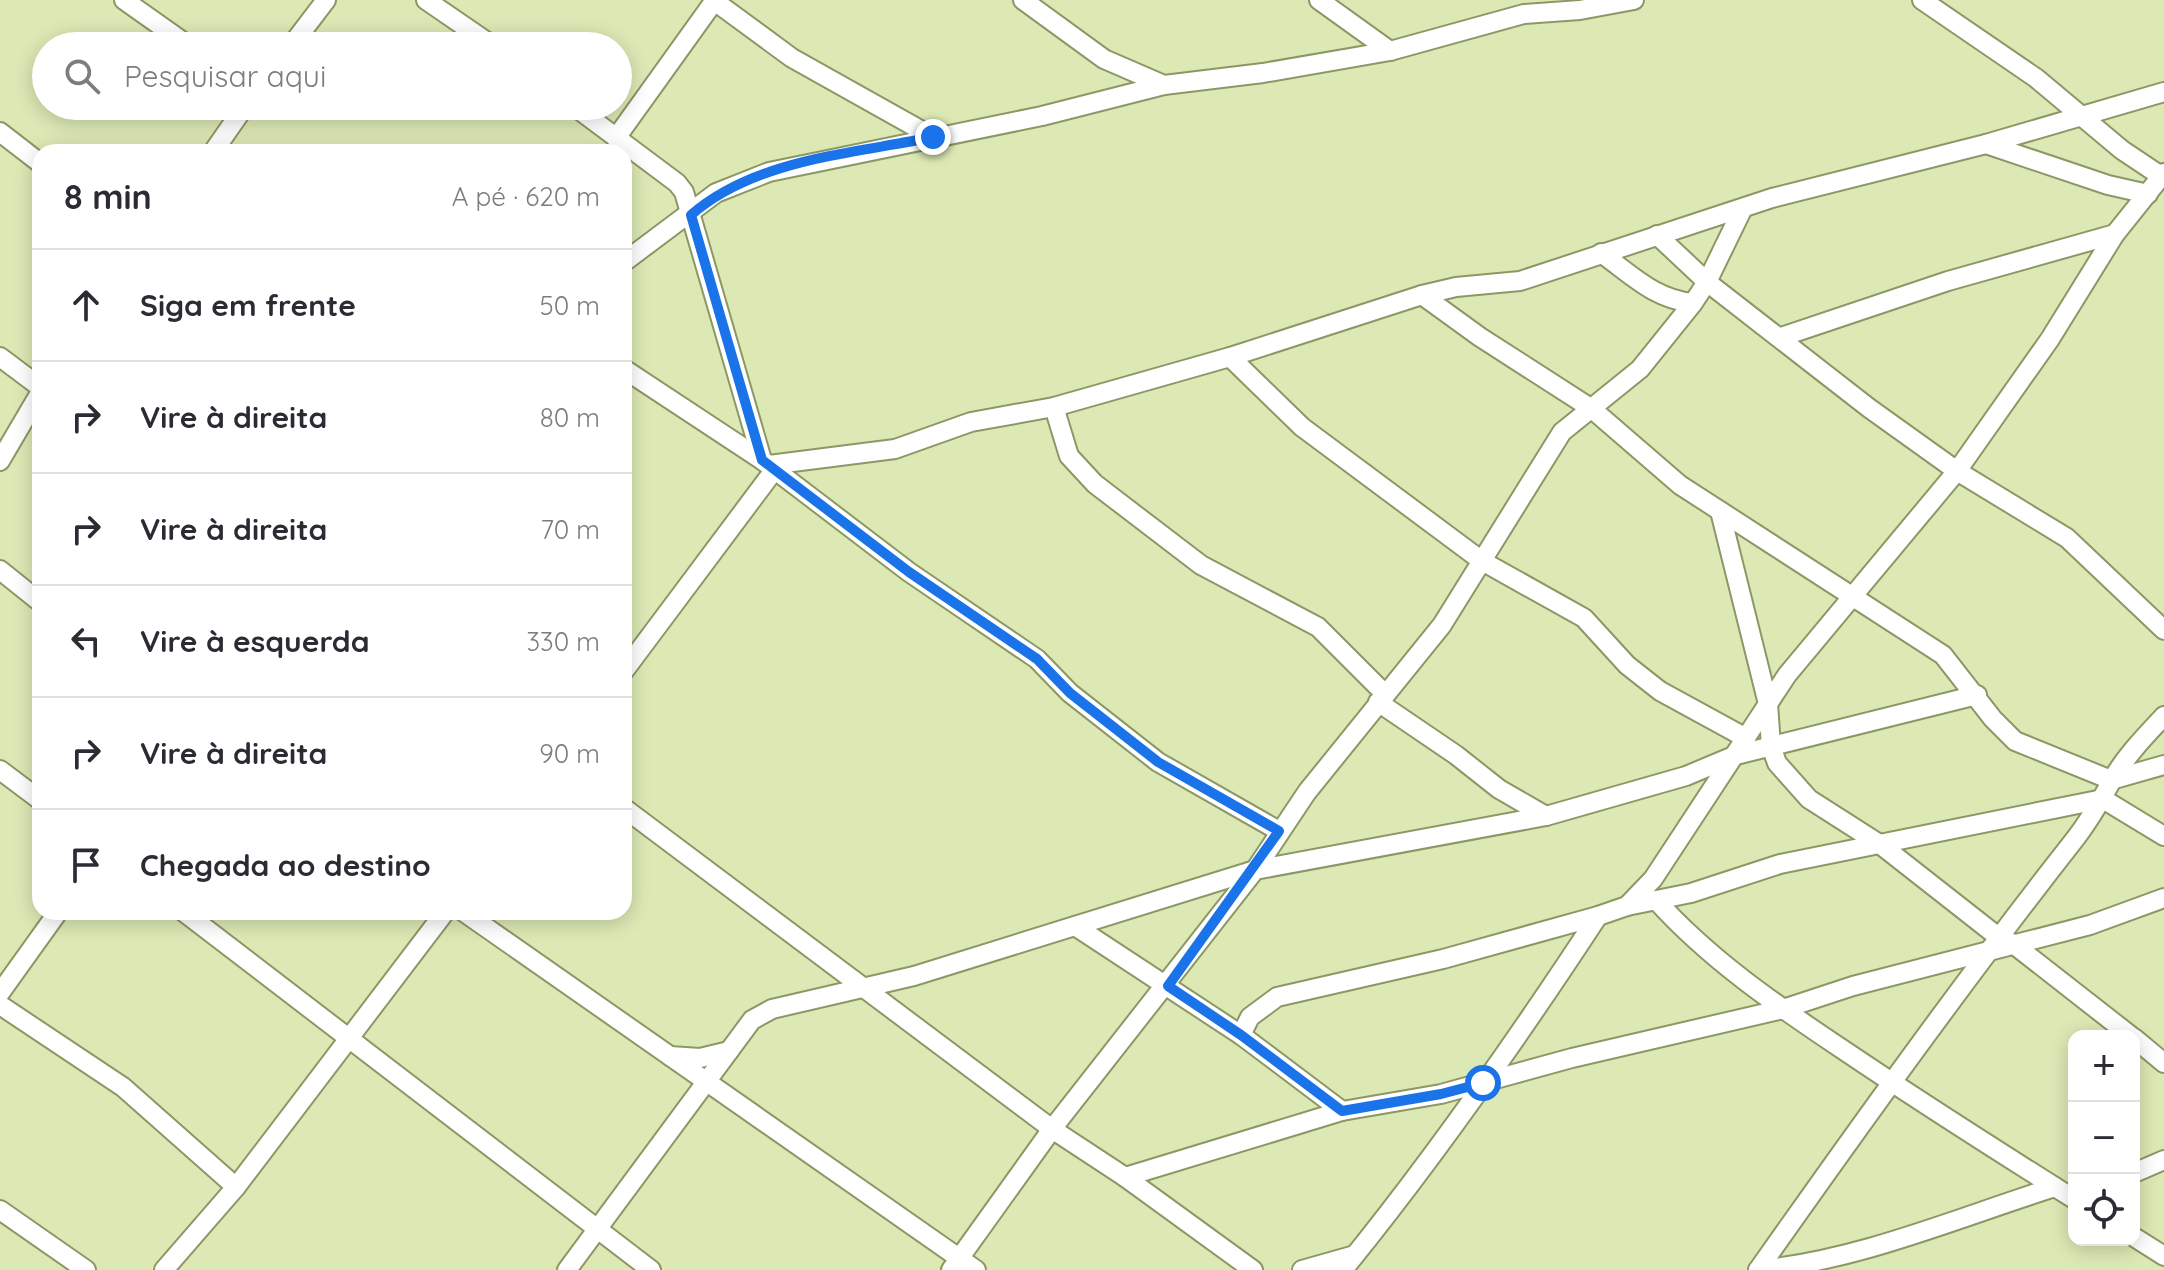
<!DOCTYPE html>
<html lang="pt">
<head>
<meta charset="utf-8">
<style>
	:root { --surface:#fff; --page:#f7f7f7; --text:#2b2b33; --muted:#7c7c81; --line:#e1e1e2 }
	body { margin:0; font-family:Quicksand,sans-serif; background:var(--page); color:var(--text) }
	.controls { position:absolute; right:24px; bottom:24px; display:grid; overflow:hidden; border-radius:16px; box-shadow:0 4px 20px #0003 }
	.controls button { width:72px; height:72px; display:grid; place-items:center; padding:0; border:0; border-bottom:2px solid var(--line); background:var(--surface); color:var(--text); font:40px sans-serif }
	.stop { position:absolute; width:24px; height:24px; margin:-18px; border:6px solid #1a73e8; border-radius:50%; background:#fff }
	.stop.end { background:#1a73e8; border-color:#fff; box-shadow:0 2px 8px #0008 }
	.list { margin:0; padding:0; list-style:none }
	h2 { display:flex; justify-content:space-between; align-items:center; height:104px; margin:0; padding:0 32px; font-size:34px }
	h2 small { font-size:26px; font-weight:400; color:var(--muted) }
	.list li { display:grid; grid-template-columns:52px 1fr auto; gap:24px; align-items:center; box-sizing:border-box; height:112px; padding:0 32px; border-top:2px solid var(--line) }
	.list b { display:block; font-size:30px; white-space:nowrap }
	.list em { font-size:26px; font-style:normal; color:var(--muted) }
	.icon { flex:none; width:44px; height:44px; fill:none; stroke:currentColor; stroke-width:2; stroke-linecap:round; stroke-linejoin:round }
	.map { position:relative; flex:none; width:2164px; height:1270px; overflow:hidden }
	.search { position:absolute; background:var(--surface); box-shadow:0 4px 20px #0003; left:32px; top:32px; width:600px; height:88px; display:flex; align-items:center; gap:20px; box-sizing:border-box; padding:0 28px; border-radius:44px; color:var(--muted); font-size:30px }
	.panel { position:absolute; background:var(--surface); box-shadow:0 4px 20px #0003; left:32px; top:144px; width:600px; height:776px; border-radius:24px }
	.map>svg:first-child { display:block }
	.lines { fill:none; stroke-linecap:round; stroke-linejoin:round }
	.street-casing { stroke:#8c9766; stroke-width:22 }
	.street { stroke:#fff; stroke-width:18 }
	.route { stroke:#1a73e8; stroke-width:10 }
</style>
</head>
<body>
<div class="map">
<svg width="2164" height="1270" viewBox="0 0 2164 1270">
	<rect width="100%" height="100%" fill="#dde9b5"/>
	<g class="lines">
		<g class="street-casing">
			<g id="street">
				<polyline points="124,0 189,46"/>
				<polyline points="426,0 493,46"/>
				<polyline points="713,0 792,58 933,137"/>
				<polyline points="1023,0 1104,59 1164,85 1263,73 1390,51 1524,14 1580,10 1634,0"/>
				<polyline points="1319,0 1390,51"/>
				<polyline points="1922,0 2036,78 2122,150 2164,178"/>
				<polyline points="291,46 326,0"/>
				<polyline points="574,106 677,183 684,192 762,460 909,572 1037,659 1070,693 1158,762 1279,831"/>
				<polyline points="0,132 40,163"/>
				<polyline points="616,138 715,0"/>
				<polyline points="1986,144 2108,185 2148,194"/>
				<polyline points="213,152 245,106"/>
				<polyline points="1657,235 1707,282 1869,408 1957,471 2067,538 2164,630"/>
				<path d="M1601,253C1632,275 1654,299 1693,303"/>
				<polyline points="624,262 716,193 769,172 1042,116 1164,85"/>
				<polyline points="1422,295 1480,337 1592,409 1680,485 1943,655 1993,719 2015,741 2111,780 2164,765"/>
				<polyline points="1781,337 1948,281 2115,234"/>
				<polyline points="0,357 40,387"/>
				<polyline points="1230,357 1302,427 1482,561 1584,618 1627,665 1660,691 1746,738"/>
				<polyline points="624,369 762,460"/>
				<polyline points="1054,407 1069,456 1095,484 1201,565 1318,627 1385,694"/>
				<polyline points="0,461 40,393"/>
				<polyline points="769,465 895,449 971,422 1054,407 1230,357 1422,295 1456,287 1520,281 1772,198 1986,144 2164,92"/>
				<polyline points="1720,511 1768,704 1771,746 1777,763 1809,799 1881,845 1997,936"/>
				<polyline points="0,570 40,602"/>
				<polyline points="624,671 775,469"/>
				<polyline points="1378,702 1456,755 1499,789 1546,816"/>
				<polyline points="0,770 40,800"/>
				<polyline points="624,808 1052,1129 1125,1177 1253,1270"/>
				<path d="M1656,900C1709,959 1776,1005 1842,1049C1919,1101 1996,1150 2074,1199"/>
				<polyline points="1627,906 1691,893 1780,864 2103,799 2164,836"/>
				<polyline points="184,912 651,1270"/>
				<polyline points="464,912 976,1270"/>
				<polyline points="1075,926 1241,1035 1342,1111"/>
				<polyline points="2012,943 2131,1036"/>
				<polyline points="0,993 58,912"/>
				<polyline points="0,1005 123,1087 236,1187"/>
				<polyline points="1241,1035 1250,1017 1277,997 1443,959 1598,916 1627,906 1653,879 1787,675 1957,471 2050,339 2115,234 2164,173"/>
				<polyline points="2134,1038 2164,1063"/>
				<polyline points="670,1056 700,1058 729,1051"/>
				<polyline points="2134,1173 2164,1160"/>
				<polyline points="1125,1177 1342,1111 1441,1094 1572,1058 1783,1009 1853,986 2090,925 2164,898"/>
				<polyline points="0,1210 86,1270"/>
				<polyline points="2134,1237 2164,1256"/>
				<polyline points="164,1270 236,1187 445,912"/>
				<polyline points="567,1270 752,1020 772,1009 914,976 1255,870 1546,816 1686,776 1736,755 1977,695"/>
				<polyline points="951,1270 1052,1129 1255,870 1307,792 1442,625 1562,432 1640,369 1693,303 1707,282 1742,210"/>
				<polyline points="1302,1270 1355,1255"/>
				<path d="M1343,1270C1435,1157 1518,1038 1598,916"/>
				<path d="M1758,1270C1861,1124 1965,979 2075,839C2089,821 2100,802 2111,782C2123,759 2146,735 2164,716"/>
				<path d="M1758,1270C1860,1260 1957,1218 2055,1187"/>
			</g>
		</g>
		<use href="#street" class="street"/>
	</g>
	<g class="lines">
		<path class="route" d="M933,137C852,154 755,159 691,215L762,460L909,572L1037,659L1070,693L1158,762L1279,831L1168,986L1241,1035L1342,1111L1441,1094L1483,1083"/>
	</g>
</svg>
<div class="controls">
<button>+</button>
<button>−</button>
<button><svg class="icon" aria-label="locate" viewBox="0 0 24 24"><circle cx="12" cy="12" r="6"/><path d="M12 2v4M12 18v4M2 12h4M18 12h4"/></svg></button>
</div>
<div class="stop" style="left:1483px;top:1083px"></div>
<div class="stop end" style="left:933px;top:137px"></div>
<div class="search"><svg class="icon" aria-label="search" viewBox="0 0 24 24"><circle cx="10" cy="10" r="6"/><path d="M15 15l6 6"/></svg>Pesquisar aqui</div>
<section class="panel">
<h2>8 min<small>A pé · 620 m</small></h2>
<ul class="list">
<li><svg class="icon" aria-label="ahead" viewBox="0 0 24 24"><path d="M12 20V5M6 11l6-6 6 6"/></svg><div><b>Siga em frente</b></div><em>50 m</em></li>
<li><svg class="icon" aria-label="right" viewBox="0 0 24 24"><path d="M7 20v-9h11M14 6l5 5-5 5"/></svg><div><b>Vire à direita</b></div><em>80 m</em></li>
<li><svg class="icon" aria-label="right" viewBox="0 0 24 24"><path d="M7 20v-9h11M14 6l5 5-5 5"/></svg><div><b>Vire à direita</b></div><em>70 m</em></li>
<li><svg class="icon" aria-label="left" viewBox="0 0 24 24"><path d="M17 20v-9H6M10 6l-5 5 5 5"/></svg><div><b>Vire à esquerda</b></div><em>330 m</em></li>
<li><svg class="icon" aria-label="right" viewBox="0 0 24 24"><path d="M7 20v-9h11M14 6l5 5-5 5"/></svg><div><b>Vire à direita</b></div><em>90 m</em></li>
<li><svg class="icon" aria-label="arrive" viewBox="0 0 24 24"><path d="M6 21V4h12l-3 4 3 4H6"/></svg><div><b>Chegada ao destino</b></div></li>
</ul>
</section>
</div>
</body>
</html>
